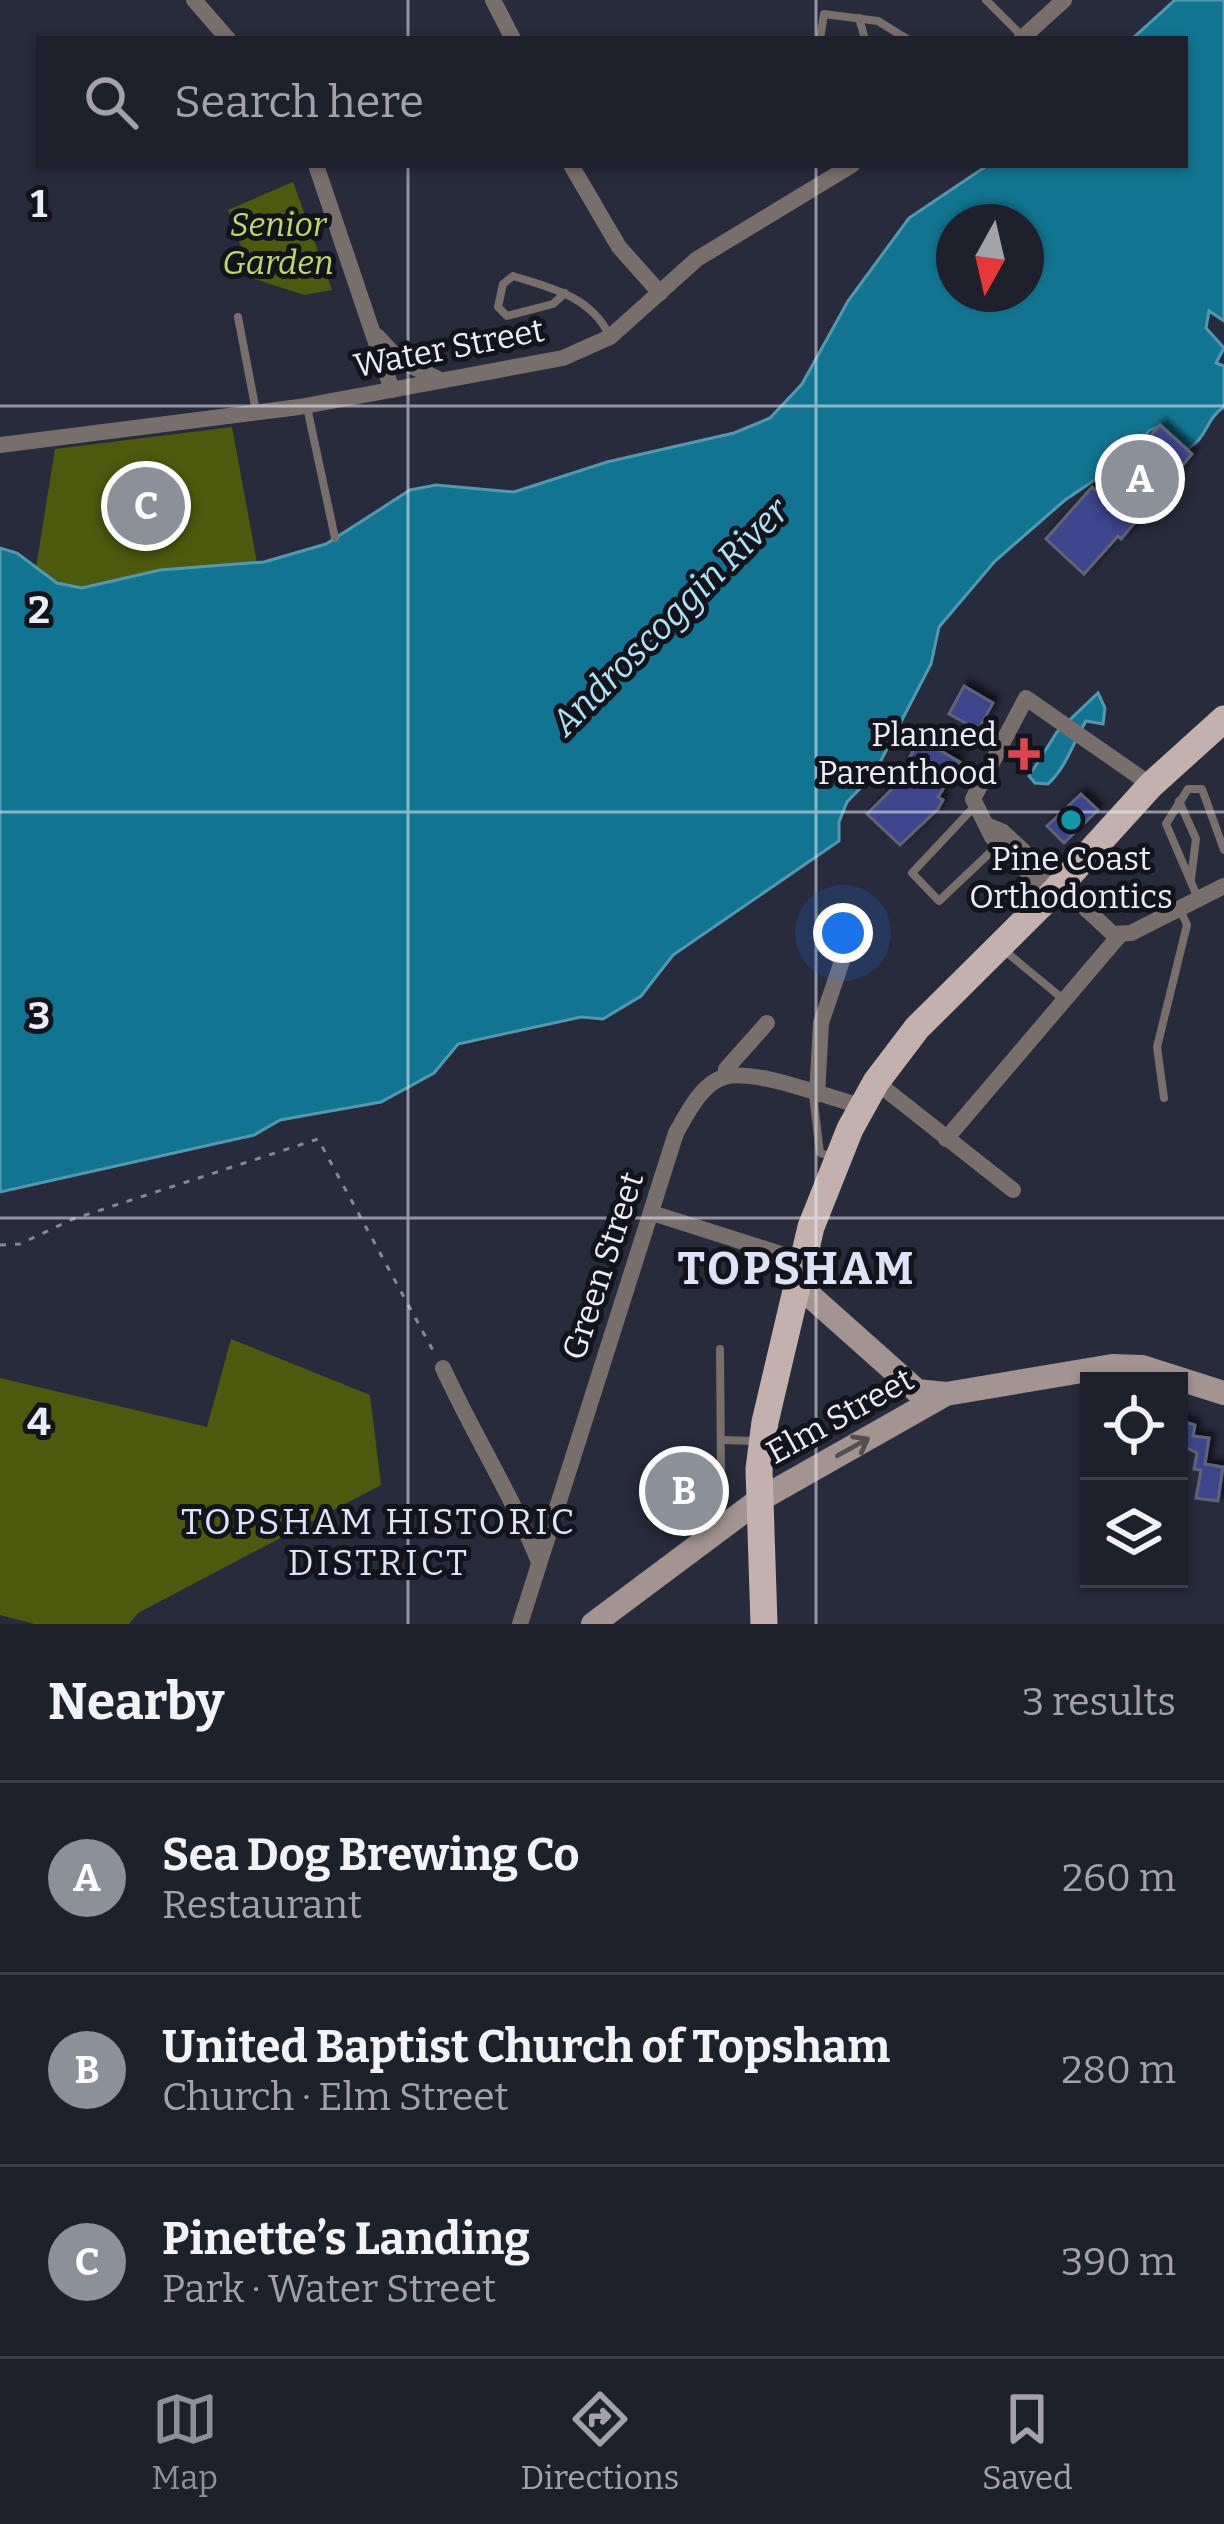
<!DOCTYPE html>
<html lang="en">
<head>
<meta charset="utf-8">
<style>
	:root { --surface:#1e202c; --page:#262834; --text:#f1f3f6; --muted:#a1a3a9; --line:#3c3e48; --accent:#8c9099 }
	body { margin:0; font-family:Bitter,serif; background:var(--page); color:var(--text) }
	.controls { position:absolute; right:36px; bottom:36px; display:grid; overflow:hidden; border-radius:0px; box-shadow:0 3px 9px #0004 }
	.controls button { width:108px; height:108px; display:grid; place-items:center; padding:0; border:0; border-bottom:3px solid var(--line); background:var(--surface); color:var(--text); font:60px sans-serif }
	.compass { position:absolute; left:936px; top:204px; width:108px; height:108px; border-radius:50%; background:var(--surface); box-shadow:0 3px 9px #0004; rotate:188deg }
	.you { position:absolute; left:843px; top:933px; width:42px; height:42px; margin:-30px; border:9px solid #fff; border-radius:50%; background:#1a73e8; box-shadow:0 0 0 18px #1a73e833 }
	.badge { display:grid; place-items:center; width:78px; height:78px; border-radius:50%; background:var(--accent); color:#fff; font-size:39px; font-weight:700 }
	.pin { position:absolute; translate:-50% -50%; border:6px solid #fff; box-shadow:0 3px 12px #0006 }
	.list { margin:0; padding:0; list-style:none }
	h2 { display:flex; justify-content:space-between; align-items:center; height:156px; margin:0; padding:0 48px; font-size:51px }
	h2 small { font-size:39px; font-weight:400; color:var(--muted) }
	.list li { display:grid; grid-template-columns:78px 1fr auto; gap:36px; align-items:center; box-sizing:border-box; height:192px; padding:0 48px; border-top:3px solid var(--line) }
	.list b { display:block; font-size:45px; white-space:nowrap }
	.list p { margin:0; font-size:39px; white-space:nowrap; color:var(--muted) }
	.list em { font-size:39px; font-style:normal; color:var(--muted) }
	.icon { flex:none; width:66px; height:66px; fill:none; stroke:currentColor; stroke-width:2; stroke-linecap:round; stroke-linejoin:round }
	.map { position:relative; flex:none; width:1224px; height:1624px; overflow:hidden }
	.search { position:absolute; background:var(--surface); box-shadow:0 3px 9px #0004; left:36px; right:36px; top:36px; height:132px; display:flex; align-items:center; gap:30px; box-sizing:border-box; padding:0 42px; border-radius:0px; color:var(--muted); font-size:45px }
	.sheet { height:732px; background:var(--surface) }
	nav { display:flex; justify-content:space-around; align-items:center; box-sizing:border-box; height:168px; border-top:3px solid var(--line); background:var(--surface); font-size:33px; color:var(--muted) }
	nav a { display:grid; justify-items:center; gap:6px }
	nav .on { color:var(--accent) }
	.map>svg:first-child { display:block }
	.green { fill:#4d5a0e }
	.water { fill:#117591; stroke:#5299af; stroke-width:3; fill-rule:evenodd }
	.building { fill:#3e458c; stroke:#5f6374; stroke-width:3; filter:url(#shadow) }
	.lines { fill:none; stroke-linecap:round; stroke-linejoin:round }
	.path { stroke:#858794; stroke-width:3; stroke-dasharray:6 9; stroke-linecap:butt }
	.lane { stroke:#786f6d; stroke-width:8 }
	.street { stroke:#786f6d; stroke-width:16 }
	.secondary { stroke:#a39491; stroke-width:24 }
	.primary { stroke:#c4b1ad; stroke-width:27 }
	.oneway { stroke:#544e50 }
	.grid { fill:none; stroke:#eaecf6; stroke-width:3; stroke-opacity:0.55 }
	.health-dot { fill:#e0444e; stroke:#13141b; stroke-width:4.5 }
	.culture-dot { fill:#0f9aa8; stroke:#13141b; stroke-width:4.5 }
	.labels { text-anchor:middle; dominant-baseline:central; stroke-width:10; stroke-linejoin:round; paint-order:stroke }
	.park-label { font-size:33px; font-style:italic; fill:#c1d962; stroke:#13141b }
	.street-label { font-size:33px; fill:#eaecf6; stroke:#13141b }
	.poi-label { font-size:33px; fill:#eaecf6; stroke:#13141b; text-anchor:end }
	.water-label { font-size:36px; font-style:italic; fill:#aee1f4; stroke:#13141b }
	.neighbourhood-label { font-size:36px; letter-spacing:3px; fill:#dde2f6; stroke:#13141b }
	.district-label { font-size:45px; font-weight:bold; letter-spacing:3px; fill:#dde2f6; stroke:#13141b }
	.grid-label { font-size:39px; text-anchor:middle; font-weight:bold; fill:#eaecf6; stroke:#13141b; stroke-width:10; stroke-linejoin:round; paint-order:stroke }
</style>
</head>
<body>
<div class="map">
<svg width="1224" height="1624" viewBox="0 0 1224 1624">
	<defs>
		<filter id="shadow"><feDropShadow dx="5.5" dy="-5.5" stdDeviation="3" flood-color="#0009"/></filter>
	</defs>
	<rect width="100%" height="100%" fill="#282b3b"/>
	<g class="green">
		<polygon points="293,182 332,290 304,295 252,278 228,210"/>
		<polygon points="232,427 257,563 160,570 82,588 57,583 36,567 55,449"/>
		<polygon points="231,1339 370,1395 381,1485 138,1613 129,1624 34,1624 0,1615 0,1378 207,1427"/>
	</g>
	<g class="water">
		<path d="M1175,0H1224V321L1209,311L1206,328L1224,348L1216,363L1224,366V407C1206,418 1207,439 1187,449L1161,425L1149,431L1129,457L1065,500L995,561L939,627L931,664L874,774L847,802L839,822V841L673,955L641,996L603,1019L581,1017L458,1044L434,1073L381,1102L280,1120L254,1135L0,1192V548L17,553L57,583L82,588L160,570L264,562L326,544L410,490L436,485L514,492L607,462L734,433L770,418L802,384L848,301L909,218L988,165H1185V39H1132ZM954,222H1026V294H954Z"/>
		<path d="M1098,693L1105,708L1103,724L1086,721C1072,745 1067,766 1048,784L1035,783L1029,776L1057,732Z"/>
	</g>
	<g class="building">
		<polygon points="1160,425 1192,454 1121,539 1118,536 1084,574 1046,539 1092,487 1099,493"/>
		<polygon points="964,686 993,703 978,730 949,714"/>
		<polygon points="920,739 960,762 938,797 943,800 938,809 900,845 867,814 891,790"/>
		<polygon points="1081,794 1098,810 1064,843 1047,826"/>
		<polygon points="1179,1420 1195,1425 1193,1436 1209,1438 1205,1464 1223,1467 1218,1501 1196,1498 1201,1470 1194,1469 1197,1453 1179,1444"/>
		<polygon points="688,1457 701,1474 693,1480 717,1509 695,1527 655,1478"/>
	</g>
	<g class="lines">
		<polyline class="path" points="0,1245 20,1244 73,1219 318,1139 436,1356"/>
		<g class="lane">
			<polyline points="986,0 1022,36"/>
			<polyline points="859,18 865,39"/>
			<polyline points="820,39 824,14 878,21 907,39"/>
			<path d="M565,293L553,304L507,316L498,307L503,284L513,276C552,288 591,297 609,335"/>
			<polyline points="238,317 256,411"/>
			<polyline points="307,407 335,538"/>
			<polyline points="1179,801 1196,839 1191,879"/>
			<polyline points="974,807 912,873 939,901 998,845"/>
			<polyline points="1197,896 1166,824 1188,789 1202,789 1224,850"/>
			<polyline points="1005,951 1063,999"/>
			<polyline points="813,1095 820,1153 830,1156"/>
			<polyline points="1164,1098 1157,1047 1187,925 1179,907"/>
			<polyline points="720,1349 721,1475"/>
			<polyline points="721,1440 754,1441"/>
		</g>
		<g class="street">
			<polyline points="194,0 228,39"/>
			<polyline points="493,0 513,39"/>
			<polyline points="1021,39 1064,0"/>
			<polyline points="316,165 392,390"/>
			<polyline points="571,165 619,247 660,293"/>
			<polyline points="377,336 399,360 438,379"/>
			<polyline points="0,445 299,407 563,358 610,337 697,259 852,165"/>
			<polyline points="991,827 1003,832 1113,934 1131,933 1224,886"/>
			<polyline points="1051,895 992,837 973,799 1026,698 1151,785"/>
			<polyline points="726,1076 726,1069 767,1023"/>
			<polyline points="876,1082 1013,1190"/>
			<polyline points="817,1095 821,1023 842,961"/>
			<polyline points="946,1139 1119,936"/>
			<polyline points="652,1213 803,1261"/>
			<path d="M443,1368C473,1434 512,1495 539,1562"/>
			<path d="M520,1624L676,1133C687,1114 701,1084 724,1077C755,1068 829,1098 861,1106"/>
		</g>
		<g class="secondary">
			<polyline points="798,1285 917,1391 946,1394 1112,1366 1142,1367 1224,1393"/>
			<polyline points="593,1624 759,1500 944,1395"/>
		</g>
		<polyline class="primary" points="764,1624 759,1469 765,1422 811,1227 850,1129 876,1082 917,1028 1051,895 1151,785 1224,719"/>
	</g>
	<defs><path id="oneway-shaft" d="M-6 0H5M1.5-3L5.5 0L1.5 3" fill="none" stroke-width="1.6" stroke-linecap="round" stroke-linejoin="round" transform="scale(3)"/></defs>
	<use class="oneway" href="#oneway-shaft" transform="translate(853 1447) rotate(-29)"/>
	<path class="grid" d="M408,0V39M816,0V39M408,165V1624M816,165V1624M0,406H1224M0,812H1224M0,1218H1224"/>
	<path class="health-dot" d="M1018 736h12v12h12v12h-12v12h-12v-12h-12v-12h12z"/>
	<circle class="culture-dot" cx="1071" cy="820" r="12"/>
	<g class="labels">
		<g class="park-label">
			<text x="278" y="225">Senior<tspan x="278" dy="38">Garden</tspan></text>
		</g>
		<g class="street-label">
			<text transform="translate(449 348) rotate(-11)">Water Street</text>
			<text transform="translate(603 1266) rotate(-72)">Green Street</text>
			<text transform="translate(840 1416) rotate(-29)">Elm Street</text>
		</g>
		<g class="poi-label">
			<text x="997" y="735">Planned<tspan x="997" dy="38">Parenthood</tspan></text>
			<text x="1071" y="859" text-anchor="middle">Pine Coast<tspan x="1071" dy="38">Orthodontics</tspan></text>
		</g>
		<g class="water-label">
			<text transform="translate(670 617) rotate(-45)">Androscoggin River</text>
		</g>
		<g class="neighbourhood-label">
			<text x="379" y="1522">TOPSHAM HISTORIC<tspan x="379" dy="41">DISTRICT</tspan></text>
		</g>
		<g class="district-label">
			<text x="797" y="1269">TOPSHAM</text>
		</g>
	</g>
	<g class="grid-label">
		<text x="39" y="217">1</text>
		<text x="39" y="623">2</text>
		<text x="39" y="1029">3</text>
		<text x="39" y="1435">4</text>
	</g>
</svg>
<div class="controls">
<button><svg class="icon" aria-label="locate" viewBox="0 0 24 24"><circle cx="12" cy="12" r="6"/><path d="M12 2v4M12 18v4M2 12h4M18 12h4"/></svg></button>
<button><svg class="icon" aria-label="layers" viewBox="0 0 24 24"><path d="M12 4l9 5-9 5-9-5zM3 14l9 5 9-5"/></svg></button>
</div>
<svg class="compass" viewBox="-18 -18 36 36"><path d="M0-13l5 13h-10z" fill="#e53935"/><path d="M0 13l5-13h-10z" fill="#a1a3a9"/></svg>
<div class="you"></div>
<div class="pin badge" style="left:1140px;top:479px">A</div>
<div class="pin badge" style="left:684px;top:1491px">B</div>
<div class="pin badge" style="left:146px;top:506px">C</div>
<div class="search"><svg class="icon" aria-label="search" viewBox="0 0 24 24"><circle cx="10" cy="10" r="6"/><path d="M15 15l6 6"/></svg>Search here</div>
</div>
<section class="sheet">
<h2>Nearby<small>3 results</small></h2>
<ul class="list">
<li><span class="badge">A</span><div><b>Sea Dog Brewing Co</b><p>Restaurant</p></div><em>260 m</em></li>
<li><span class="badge">B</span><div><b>United Baptist Church of Topsham</b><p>Church · Elm Street</p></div><em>280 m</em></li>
<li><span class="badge">C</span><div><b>Pinette’s Landing</b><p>Park · Water Street</p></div><em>390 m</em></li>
</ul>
</section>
<nav>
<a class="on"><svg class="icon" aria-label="map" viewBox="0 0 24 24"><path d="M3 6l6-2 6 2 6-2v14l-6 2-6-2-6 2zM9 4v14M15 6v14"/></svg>Map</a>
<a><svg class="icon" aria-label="directions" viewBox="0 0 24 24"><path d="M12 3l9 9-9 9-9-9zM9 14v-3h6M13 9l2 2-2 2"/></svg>Directions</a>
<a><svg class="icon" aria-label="saved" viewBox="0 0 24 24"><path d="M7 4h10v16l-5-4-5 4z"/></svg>Saved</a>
</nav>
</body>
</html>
